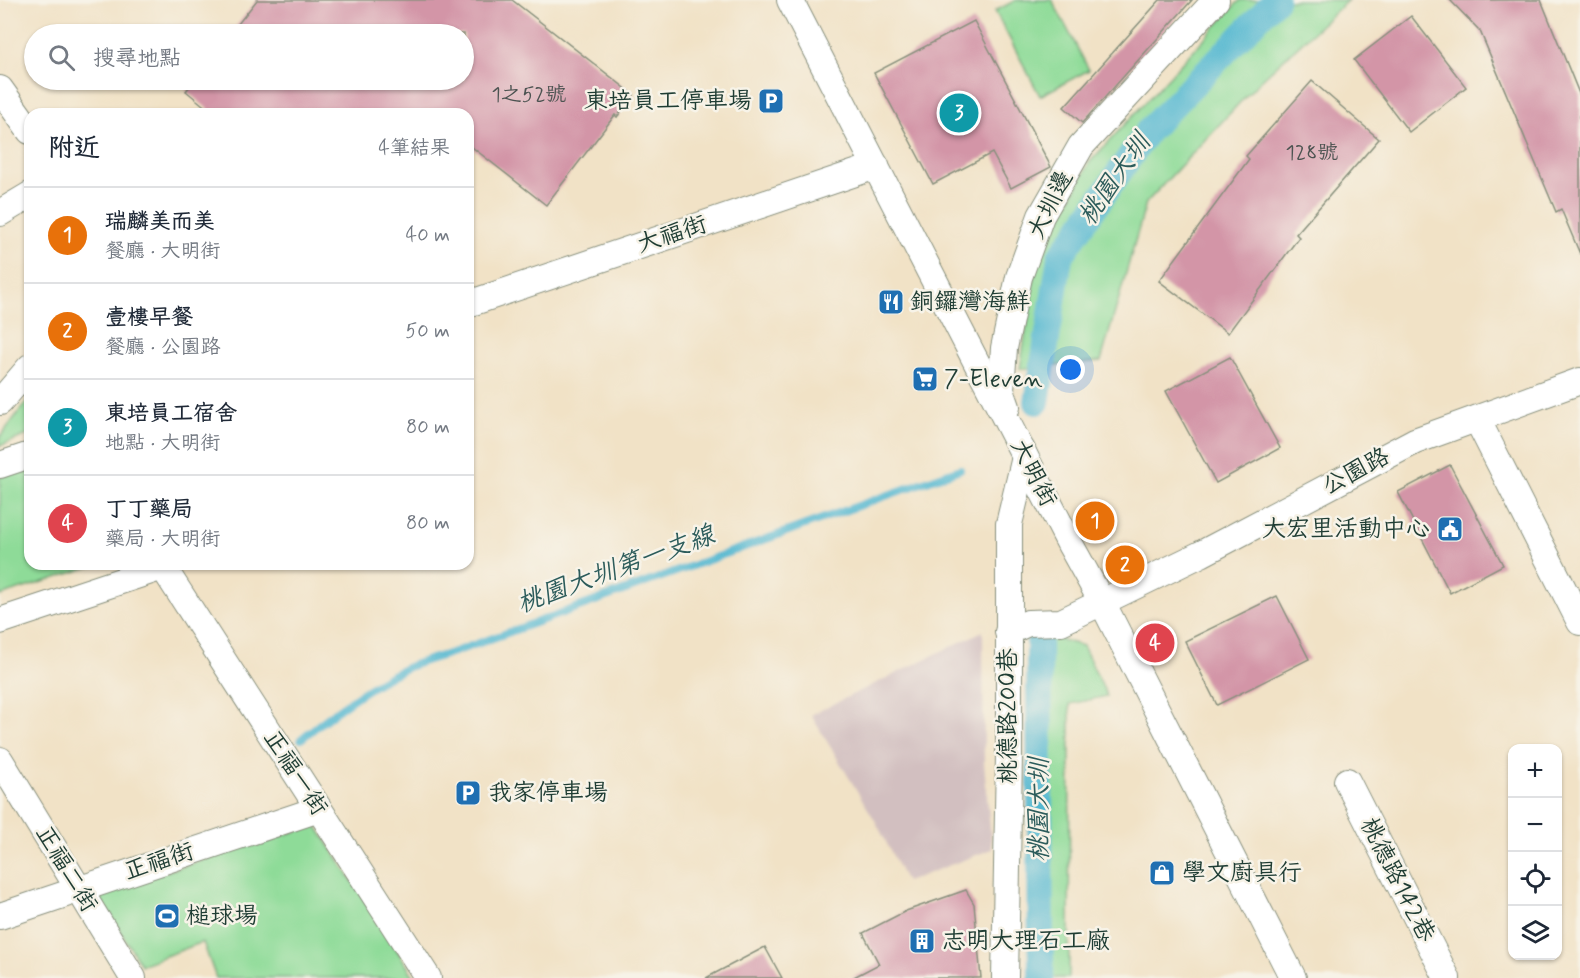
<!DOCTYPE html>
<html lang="zh-TW">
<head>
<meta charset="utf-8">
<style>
	:root { --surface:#fff; --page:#f6f6f7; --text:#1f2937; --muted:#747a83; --line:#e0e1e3; --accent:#1f6fb2 }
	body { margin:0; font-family:Mynerve,"LXGW WenKai TC",sans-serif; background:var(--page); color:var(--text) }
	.controls { position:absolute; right:18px; bottom:18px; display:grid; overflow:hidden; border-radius:12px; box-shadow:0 2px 4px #0004 }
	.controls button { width:54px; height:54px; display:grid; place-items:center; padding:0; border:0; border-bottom:2px solid var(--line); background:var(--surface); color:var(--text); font:30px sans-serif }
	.you { position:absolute; left:1071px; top:370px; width:21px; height:21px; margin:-15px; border:4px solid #fff; border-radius:50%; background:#1a73e8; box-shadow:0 0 0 9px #1a73e833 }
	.badge { display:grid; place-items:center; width:39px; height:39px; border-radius:50%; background:var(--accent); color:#fff; font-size:20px; font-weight:700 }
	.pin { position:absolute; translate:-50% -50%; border:3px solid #fff; box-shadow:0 2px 6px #0006 }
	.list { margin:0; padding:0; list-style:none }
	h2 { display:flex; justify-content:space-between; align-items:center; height:78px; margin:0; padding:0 24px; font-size:26px }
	h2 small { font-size:20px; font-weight:400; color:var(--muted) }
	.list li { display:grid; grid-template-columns:39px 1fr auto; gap:18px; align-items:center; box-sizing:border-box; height:96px; padding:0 24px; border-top:2px solid var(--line) }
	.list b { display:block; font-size:22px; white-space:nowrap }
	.list p { margin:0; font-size:20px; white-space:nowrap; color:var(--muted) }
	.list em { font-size:20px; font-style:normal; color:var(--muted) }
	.icon { flex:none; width:33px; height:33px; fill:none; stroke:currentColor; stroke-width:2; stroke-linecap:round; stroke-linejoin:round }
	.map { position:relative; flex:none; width:1580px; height:978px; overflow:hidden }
	.search { position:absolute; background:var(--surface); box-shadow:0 2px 4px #0004; left:24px; top:24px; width:450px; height:66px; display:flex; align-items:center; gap:15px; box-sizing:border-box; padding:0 21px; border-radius:33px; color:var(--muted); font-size:22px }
	.panel { position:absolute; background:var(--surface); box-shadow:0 2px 4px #0004; left:24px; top:108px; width:450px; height:462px; border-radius:18px }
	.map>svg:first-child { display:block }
	.industrial { fill:#d2bfc0 }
	.green { fill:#8edb98; stroke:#568c66; stroke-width:1.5 }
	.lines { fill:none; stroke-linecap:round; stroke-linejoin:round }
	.stream { stroke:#52b7d0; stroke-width:8 }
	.canal { stroke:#52b7d0; stroke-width:26 }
	.building { fill:#d395a7 }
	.street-casing { stroke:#88907d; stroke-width:28 }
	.street { stroke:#fff; stroke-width:26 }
	.labels { text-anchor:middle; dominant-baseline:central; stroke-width:5; stroke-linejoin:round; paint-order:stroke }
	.number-label { font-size:21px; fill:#4c5351 }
	.poi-label { font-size:24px; fill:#1f3d34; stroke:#f7f3e8; text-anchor:start }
	.street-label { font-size:24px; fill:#1f3d34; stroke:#f7f3e8 }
	.water-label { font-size:26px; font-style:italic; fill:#2c5c5b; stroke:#f7f3e8 }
</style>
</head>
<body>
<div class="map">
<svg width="1580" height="978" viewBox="0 0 1580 978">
	<rect width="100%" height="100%" fill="#f7f3e8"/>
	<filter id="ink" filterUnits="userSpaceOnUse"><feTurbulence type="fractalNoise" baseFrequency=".0167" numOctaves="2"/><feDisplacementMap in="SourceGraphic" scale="12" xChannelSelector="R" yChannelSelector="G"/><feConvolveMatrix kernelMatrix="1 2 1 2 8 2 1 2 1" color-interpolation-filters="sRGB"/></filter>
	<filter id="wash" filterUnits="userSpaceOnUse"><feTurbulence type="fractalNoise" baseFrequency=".008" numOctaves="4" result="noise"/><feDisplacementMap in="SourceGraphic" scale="24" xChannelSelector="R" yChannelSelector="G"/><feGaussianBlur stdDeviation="1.35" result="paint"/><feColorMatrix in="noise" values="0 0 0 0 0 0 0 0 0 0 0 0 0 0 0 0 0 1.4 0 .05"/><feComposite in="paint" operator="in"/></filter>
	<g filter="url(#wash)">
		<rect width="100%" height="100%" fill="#f1e2c6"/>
		<polygon class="industrial" points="983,631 984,763 992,849 906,882 876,822 811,715"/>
		<g class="green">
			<polygon points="1016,0 1052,0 1089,70 1040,96 995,11"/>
			<polygon points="1240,0 1348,0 1260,81 1146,203 1101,361 1020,369 1036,267 1089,163"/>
			<polygon points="30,397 30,434 0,446 0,437"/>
			<polygon points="28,468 30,469 30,564 99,564 0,596 0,477"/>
			<polygon points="1047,636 1083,646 1107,696 1070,704 1069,978 1050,978"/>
			<polygon points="316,825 415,978 216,978 203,942 141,965 97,893"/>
		</g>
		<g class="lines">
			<path class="stream" d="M301,739C333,713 366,687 404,669C421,661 440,657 457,651L960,469"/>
			<g class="canal">
				<polyline points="1037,402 1060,257 1148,131 1276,0"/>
				<polyline points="1039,643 1041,978"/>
			</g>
		</g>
		<g id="blocks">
			<g class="building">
				<polygon points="257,0 512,0 634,95 617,117 615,115 546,205 468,144 468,114 214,114 186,91 195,80 464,80 464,34 230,34"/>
				<polygon points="1160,0 1192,0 1082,123 1064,107"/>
				<polygon points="1450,0 1541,0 1580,96 1580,254 1561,209 1556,212 1480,31"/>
				<polygon points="1411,16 1466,87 1409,132 1354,60"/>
				<polygon points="974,21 1051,167 1011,188 992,153 933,184 874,73"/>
				<polygon points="1312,81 1379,139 1296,234 1299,237 1228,333 1159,281 1249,159 1246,156"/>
				<polygon points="1230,357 1280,448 1216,483 1166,391"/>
				<polygon points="1450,465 1503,565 1450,593 1398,492"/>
				<polygon points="1277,596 1309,659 1217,705 1185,641"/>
				<polygon points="966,890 974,904 981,978 852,978 879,964 863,933 906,911"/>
				<polygon points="765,947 782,978 706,978"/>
			</g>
		</g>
	</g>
	<g filter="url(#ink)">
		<use href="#blocks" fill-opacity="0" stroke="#88907d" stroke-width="1.5"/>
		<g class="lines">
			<g class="street-casing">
				<g id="street">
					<polyline points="790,0 1071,546 1102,602 1293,978"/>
					<polyline points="0,89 30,131"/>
					<polyline points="0,213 30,195"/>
					<polyline points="468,304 876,166"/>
					<polyline points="0,402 30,367"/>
					<polyline points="1007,407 1001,390 1004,348 1019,277 1041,216 1081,146 1216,0"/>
					<polyline points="1477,419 1580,622"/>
					<polyline points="0,465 30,455"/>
					<polyline points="0,621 163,567 428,978"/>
					<polyline points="1008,632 1028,623 1061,622 1201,554 1415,441 1580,381"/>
					<polyline points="0,760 133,978"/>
					<polyline points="1347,781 1447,978"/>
					<polyline points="0,916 319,809"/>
					<polyline points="1005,978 1009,755 1009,524 1025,457 1022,450"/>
				</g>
			</g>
			<use href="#street" class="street"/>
		</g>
	</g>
	<defs>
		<g id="parking-square" transform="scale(1.35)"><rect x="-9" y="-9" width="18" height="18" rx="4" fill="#1f6fb2" stroke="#f7f3e8"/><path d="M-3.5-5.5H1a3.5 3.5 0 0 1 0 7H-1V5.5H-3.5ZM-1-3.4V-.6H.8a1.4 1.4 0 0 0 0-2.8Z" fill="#fff"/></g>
		<g id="restaurant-square" transform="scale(1.35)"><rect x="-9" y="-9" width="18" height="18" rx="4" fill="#1f6fb2" stroke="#f7f3e8"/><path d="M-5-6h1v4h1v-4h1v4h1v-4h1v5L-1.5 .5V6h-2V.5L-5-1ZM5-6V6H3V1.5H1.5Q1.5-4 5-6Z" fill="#fff"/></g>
		<g id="supermarket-square" transform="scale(1.35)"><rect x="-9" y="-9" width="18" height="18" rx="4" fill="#1f6fb2" stroke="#f7f3e8"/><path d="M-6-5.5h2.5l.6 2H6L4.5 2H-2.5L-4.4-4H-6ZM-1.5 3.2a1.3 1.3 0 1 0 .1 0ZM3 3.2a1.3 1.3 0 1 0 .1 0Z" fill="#fff"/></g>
		<g id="civic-square" transform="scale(1.35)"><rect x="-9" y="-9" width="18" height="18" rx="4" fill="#1f6fb2" stroke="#f7f3e8"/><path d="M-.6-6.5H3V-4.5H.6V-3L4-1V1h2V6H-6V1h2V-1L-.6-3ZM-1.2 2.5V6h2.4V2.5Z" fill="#fff"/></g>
		<g id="shop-square" transform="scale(1.35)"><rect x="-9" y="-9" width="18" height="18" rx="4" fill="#1f6fb2" stroke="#f7f3e8"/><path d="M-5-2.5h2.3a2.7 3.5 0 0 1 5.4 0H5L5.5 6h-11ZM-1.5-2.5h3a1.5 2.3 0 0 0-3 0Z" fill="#fff"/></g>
		<g id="stadium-square" transform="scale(1.35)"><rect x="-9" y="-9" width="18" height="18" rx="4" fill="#1f6fb2" stroke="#f7f3e8"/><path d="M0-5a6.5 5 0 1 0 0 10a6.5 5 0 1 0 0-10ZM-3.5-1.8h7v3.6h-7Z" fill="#fff"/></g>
		<g id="building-square" transform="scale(1.35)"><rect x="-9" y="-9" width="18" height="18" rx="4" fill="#1f6fb2" stroke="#f7f3e8"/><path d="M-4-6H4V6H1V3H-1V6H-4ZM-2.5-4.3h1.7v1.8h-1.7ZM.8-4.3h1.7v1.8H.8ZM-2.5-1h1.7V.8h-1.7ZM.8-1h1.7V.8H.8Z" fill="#fff"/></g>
	</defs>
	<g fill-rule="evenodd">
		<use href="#parking-square" x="771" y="101"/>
		<use href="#restaurant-square" x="891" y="302"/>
		<use href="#supermarket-square" x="925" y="379"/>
		<use href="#civic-square" x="1450" y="529"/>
		<use href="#parking-square" x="468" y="793"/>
		<use href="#shop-square" x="1162" y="873"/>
		<use href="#stadium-square" x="167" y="916"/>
		<use href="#building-square" x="922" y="941"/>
	</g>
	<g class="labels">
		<g class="number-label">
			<text x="529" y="95">1之52號</text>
			<text x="1312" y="153">128號</text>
		</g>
		<g class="poi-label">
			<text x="752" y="101" text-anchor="end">東培員工停車場</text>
			<text x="910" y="302">銅鑼灣海鮮</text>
			<text x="944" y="379">7-Eleven</text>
			<text x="1430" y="529" text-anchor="end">大宏里活動中心</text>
			<text x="488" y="793">我家停車場</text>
			<text x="1182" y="873">學文廚具行</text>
			<text x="186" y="916">槌球場</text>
			<text x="942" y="941">志明大理石工廠</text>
		</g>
		<g class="street-label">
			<text transform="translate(1051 205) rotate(-64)">大圳邊</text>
			<text transform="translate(672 235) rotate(-18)">大福街</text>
			<text transform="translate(1356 472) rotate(-28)">公園路</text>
			<text transform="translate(1033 473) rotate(63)">大明街</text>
			<text transform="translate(1008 716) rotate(-90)">桃德路200巷</text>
			<text transform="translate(295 773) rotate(57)">正福一街</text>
			<text transform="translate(159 862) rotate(-18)">正福街</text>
			<text transform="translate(66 869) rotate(59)">正福二街</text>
			<text transform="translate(1397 880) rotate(63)">桃德路142巷</text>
		</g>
		<g class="water-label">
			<text transform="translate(1115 180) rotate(-55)">桃園大圳</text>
			<text transform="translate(616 570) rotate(-20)">桃園大圳第一支線</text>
			<text transform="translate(1040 810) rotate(-90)">桃園大圳</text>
		</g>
	</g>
</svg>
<div class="controls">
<button>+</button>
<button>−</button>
<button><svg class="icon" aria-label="locate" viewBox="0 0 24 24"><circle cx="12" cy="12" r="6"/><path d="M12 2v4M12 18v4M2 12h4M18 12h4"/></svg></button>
<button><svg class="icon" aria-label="layers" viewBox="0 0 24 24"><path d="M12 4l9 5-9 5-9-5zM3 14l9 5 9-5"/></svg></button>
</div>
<div class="you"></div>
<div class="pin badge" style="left:1095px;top:521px;background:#e8710a">1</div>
<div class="pin badge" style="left:1125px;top:565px;background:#e8710a">2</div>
<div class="pin badge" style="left:959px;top:113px;background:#0f9aa8">3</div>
<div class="pin badge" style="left:1155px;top:643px;background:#e0444e">4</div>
<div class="search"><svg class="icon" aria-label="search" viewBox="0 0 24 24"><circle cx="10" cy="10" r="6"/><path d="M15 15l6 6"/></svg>搜尋地點</div>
<section class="panel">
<h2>附近<small>4筆結果</small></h2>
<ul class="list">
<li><span class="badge" style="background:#e8710a">1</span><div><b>瑞麟美而美</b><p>餐廳 · 大明街</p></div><em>40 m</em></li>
<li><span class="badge" style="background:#e8710a">2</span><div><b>壹樓早餐</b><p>餐廳 · 公園路</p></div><em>50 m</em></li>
<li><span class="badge" style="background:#0f9aa8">3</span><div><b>東培員工宿舍</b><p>地點 · 大明街</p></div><em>80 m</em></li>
<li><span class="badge" style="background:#e0444e">4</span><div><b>丁丁藥局</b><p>藥局 · 大明街</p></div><em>80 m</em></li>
</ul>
</section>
</div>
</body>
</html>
